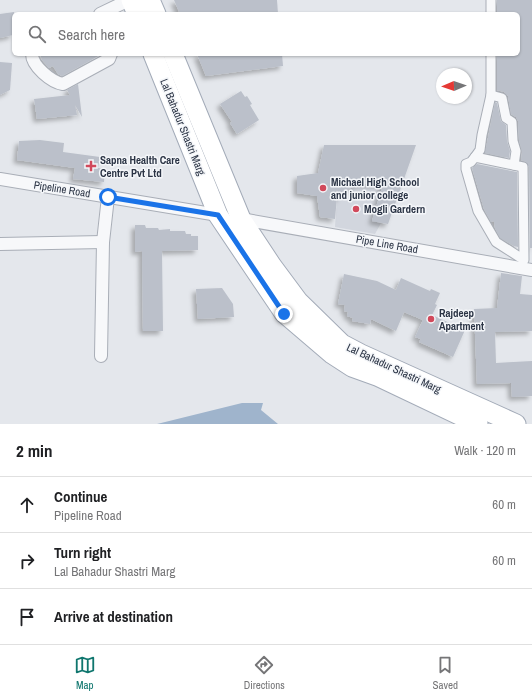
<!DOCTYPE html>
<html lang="en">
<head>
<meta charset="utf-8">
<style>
	:root { --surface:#fff; --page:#f2f2f2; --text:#202124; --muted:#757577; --line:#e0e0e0; --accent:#0f766e }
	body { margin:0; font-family:"Archivo Narrow",sans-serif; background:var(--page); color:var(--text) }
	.compass { position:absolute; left:436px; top:68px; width:36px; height:36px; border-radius:50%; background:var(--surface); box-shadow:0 1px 3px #0004; rotate:268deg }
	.stop { position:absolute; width:12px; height:12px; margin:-9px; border:3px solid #1a73e8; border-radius:50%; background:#fff }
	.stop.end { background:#1a73e8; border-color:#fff; box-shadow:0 1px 4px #0008 }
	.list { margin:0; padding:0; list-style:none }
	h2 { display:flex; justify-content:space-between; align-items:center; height:52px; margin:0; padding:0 16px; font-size:17px }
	h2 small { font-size:13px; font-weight:400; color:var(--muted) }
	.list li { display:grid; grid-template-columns:26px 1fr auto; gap:12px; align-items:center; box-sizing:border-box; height:56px; padding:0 16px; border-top:1px solid var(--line) }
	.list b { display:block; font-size:15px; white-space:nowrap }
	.list p { margin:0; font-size:13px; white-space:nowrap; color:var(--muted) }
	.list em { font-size:13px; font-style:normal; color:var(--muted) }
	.icon { flex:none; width:22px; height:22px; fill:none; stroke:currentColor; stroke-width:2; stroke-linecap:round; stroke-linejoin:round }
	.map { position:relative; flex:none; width:532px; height:424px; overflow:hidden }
	.search { position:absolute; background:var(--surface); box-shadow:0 1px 3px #0004; left:12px; right:12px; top:12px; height:44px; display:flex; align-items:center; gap:10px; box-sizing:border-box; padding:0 14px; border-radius:6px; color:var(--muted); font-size:15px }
	.sheet { height:220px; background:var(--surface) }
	nav { display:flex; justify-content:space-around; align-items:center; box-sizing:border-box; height:56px; border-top:1px solid var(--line); background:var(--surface); font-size:11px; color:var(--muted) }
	nav a { display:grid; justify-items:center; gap:2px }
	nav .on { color:var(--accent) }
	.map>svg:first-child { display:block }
	.built { fill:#d2d6de }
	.water { fill:#9fb4cc }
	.building { fill:#bbc0ca; filter:url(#shadow) }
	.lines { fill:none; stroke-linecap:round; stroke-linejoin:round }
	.pedestrian-casing { stroke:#a9aeb7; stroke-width:11 }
	.minor-casing { stroke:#a9aeb7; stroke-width:14 }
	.primary-casing { stroke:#a3abb8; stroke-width:21 }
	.pedestrian { stroke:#f7f8fa; stroke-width:9 }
	.minor { stroke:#f7f8fa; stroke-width:12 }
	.primary { stroke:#fff; stroke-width:19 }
	.route { stroke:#1a73e8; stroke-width:5 }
	.poi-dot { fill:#d1495b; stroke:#f4f6f9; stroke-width:1.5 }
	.labels { text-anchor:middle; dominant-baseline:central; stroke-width:3; stroke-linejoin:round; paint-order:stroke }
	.street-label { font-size:11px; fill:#2b3445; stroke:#f4f6f9 }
	.poi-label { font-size:11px; font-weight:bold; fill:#2b3445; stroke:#f4f6f9; text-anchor:start }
</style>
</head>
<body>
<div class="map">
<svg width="532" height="424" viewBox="0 0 532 424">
	<defs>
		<filter id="shadow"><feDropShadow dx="-3.5" dy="3.5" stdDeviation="2" flood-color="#0004"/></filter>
	</defs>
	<rect width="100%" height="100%" fill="#e4e7ec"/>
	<polygon class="built" points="359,184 383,184 372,220 381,223 375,234 335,227 337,197 340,198 341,193"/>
	<polygon class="water" points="242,403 263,403 261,410 278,424 157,424"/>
	<g class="building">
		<polygon points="174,0 277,0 278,14 180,14"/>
		<polygon points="497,0 532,0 532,248 530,248 529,167 526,162 521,160 522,152 519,140 518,121 516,117 511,114 508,96 504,92 497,90 497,54 518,54 518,14 497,14"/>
		<polygon points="14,12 14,24 12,24 13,35 0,38 0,14"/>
		<polygon points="40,54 102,54 62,76 58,74 53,66 49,68 48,67 42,60"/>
		<polygon points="197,54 282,54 283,66 206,76"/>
		<polygon points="0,62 12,63 10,90 0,95"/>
		<polygon points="78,84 82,117 75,105 77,115 37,119 34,99 70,95 67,90"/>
		<polygon points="241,91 245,97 247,96 252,104 250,105 259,120 237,134 230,123 232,122 220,104"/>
		<polygon points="495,102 497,103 501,121 506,125 507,141 510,151 509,158 485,153"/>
		<polygon points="40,140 64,143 63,152 100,157 98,168 105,169 104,182 73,179 75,168 17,160 19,141"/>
		<polygon points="324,145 416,145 388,224 372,221 383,184 359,184 341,193 340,198 337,197 335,219 320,217 317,196 297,193 297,176 318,173"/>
		<polygon points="477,164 517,172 518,247 514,246 500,238 495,228 494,221 491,222 484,209 472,168"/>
		<polygon points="135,225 145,225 146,228 158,228 159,230 170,229 170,231 185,231 186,234 191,234 191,236 198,236 198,250 162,251 163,331 143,331 142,251 135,252"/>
		<polygon points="501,273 522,276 520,294 532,295 532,331 495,332 496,363 532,361 532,396 512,397 511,383 477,384 474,309 497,308"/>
		<polygon points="344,274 377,281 396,290 401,278 430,291 431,289 440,293 435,304 437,305 432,315 465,330 453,357 419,342 421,339 415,337 423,320 404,312 396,331 371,319 370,324 352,321 353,318 347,316 348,312 344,311 345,305 338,304"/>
		<polygon points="222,288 233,304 234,317 198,319 196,289"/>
	</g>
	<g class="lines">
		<g class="pedestrian-casing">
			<g id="pedestrian">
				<polyline points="491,14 491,0"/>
				<polyline points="491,95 502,98 506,118 512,122 513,141 516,151 514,165"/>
				<polygon points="475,157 523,167 524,260 496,242 478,211 466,169 466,164 471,162"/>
				<polyline points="475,157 480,150 482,135 491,95 491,54"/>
			</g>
		</g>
		<g class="minor-casing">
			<g id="minor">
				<polyline points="100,14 129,0"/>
				<path d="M32,54C32,66 51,82 63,84L109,59L111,54"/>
				<polyline points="0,179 218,215"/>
				<polyline points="241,219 532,270"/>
				<polyline points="0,244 103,242"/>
				<polyline points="101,356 103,242 108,197"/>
			</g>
		</g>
		<g class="primary-casing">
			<g id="primary">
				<polyline points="131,0 137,14"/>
				<polyline points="150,0 156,14"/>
				<polyline points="153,54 218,215 284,313 332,354 352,367 377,376 478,424"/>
				<polyline points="173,54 241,219 272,266 298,301 342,344 361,354 516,424"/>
			</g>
		</g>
		<use href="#pedestrian" class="pedestrian"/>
		<use href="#minor" class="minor"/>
		<use href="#primary" class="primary"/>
	</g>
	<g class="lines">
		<polyline class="route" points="108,197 218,215 284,314"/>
	</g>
	<g class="poi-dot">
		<path d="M89 160h4v4h4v4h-4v4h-4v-4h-4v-4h4z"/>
		<circle cx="323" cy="188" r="4"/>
		<circle cx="356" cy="209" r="4"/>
		<circle cx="431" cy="319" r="4"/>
	</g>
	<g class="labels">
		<g class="street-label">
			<text transform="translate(183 127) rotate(68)">Lal Bahadur Shastri Marg</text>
			<text transform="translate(62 189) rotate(9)">Pipeline Road</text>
			<text transform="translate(387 244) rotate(10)">Pipe Line Road</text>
			<text transform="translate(394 368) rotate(25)">Lal Bahadur Shastri Marg</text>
		</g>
		<g class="poi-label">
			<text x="100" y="160">Sapna Health Care<tspan x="100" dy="13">Centre Pvt Ltd</tspan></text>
			<text x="331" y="182">Michael High School<tspan x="331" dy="13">and junior college</tspan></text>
			<text x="364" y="209">Mogli Gardern</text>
			<text x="439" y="313">Rajdeep<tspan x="439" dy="13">Apartment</tspan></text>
		</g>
	</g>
</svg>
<svg class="compass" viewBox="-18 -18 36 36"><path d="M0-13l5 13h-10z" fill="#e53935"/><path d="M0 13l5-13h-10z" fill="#757577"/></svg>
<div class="stop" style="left:108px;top:197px"></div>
<div class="stop end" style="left:284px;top:314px"></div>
<div class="search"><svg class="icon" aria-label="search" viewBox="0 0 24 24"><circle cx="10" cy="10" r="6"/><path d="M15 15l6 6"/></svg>Search here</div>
</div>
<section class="sheet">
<h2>2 min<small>Walk · 120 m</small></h2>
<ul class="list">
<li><svg class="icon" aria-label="ahead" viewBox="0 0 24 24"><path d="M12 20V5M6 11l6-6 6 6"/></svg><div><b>Continue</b><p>Pipeline Road</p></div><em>60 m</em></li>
<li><svg class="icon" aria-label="right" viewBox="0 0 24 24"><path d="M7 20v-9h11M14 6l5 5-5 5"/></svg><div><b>Turn right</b><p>Lal Bahadur Shastri Marg</p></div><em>60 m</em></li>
<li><svg class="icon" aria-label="arrive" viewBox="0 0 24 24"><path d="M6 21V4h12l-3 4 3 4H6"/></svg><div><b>Arrive at destination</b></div></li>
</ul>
</section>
<nav>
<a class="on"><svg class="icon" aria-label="map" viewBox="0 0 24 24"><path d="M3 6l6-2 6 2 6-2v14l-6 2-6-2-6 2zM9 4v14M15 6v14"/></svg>Map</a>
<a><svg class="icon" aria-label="directions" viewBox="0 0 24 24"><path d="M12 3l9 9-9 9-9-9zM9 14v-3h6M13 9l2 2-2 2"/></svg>Directions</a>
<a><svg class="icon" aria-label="saved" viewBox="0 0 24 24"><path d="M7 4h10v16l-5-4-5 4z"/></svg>Saved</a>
</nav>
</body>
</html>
